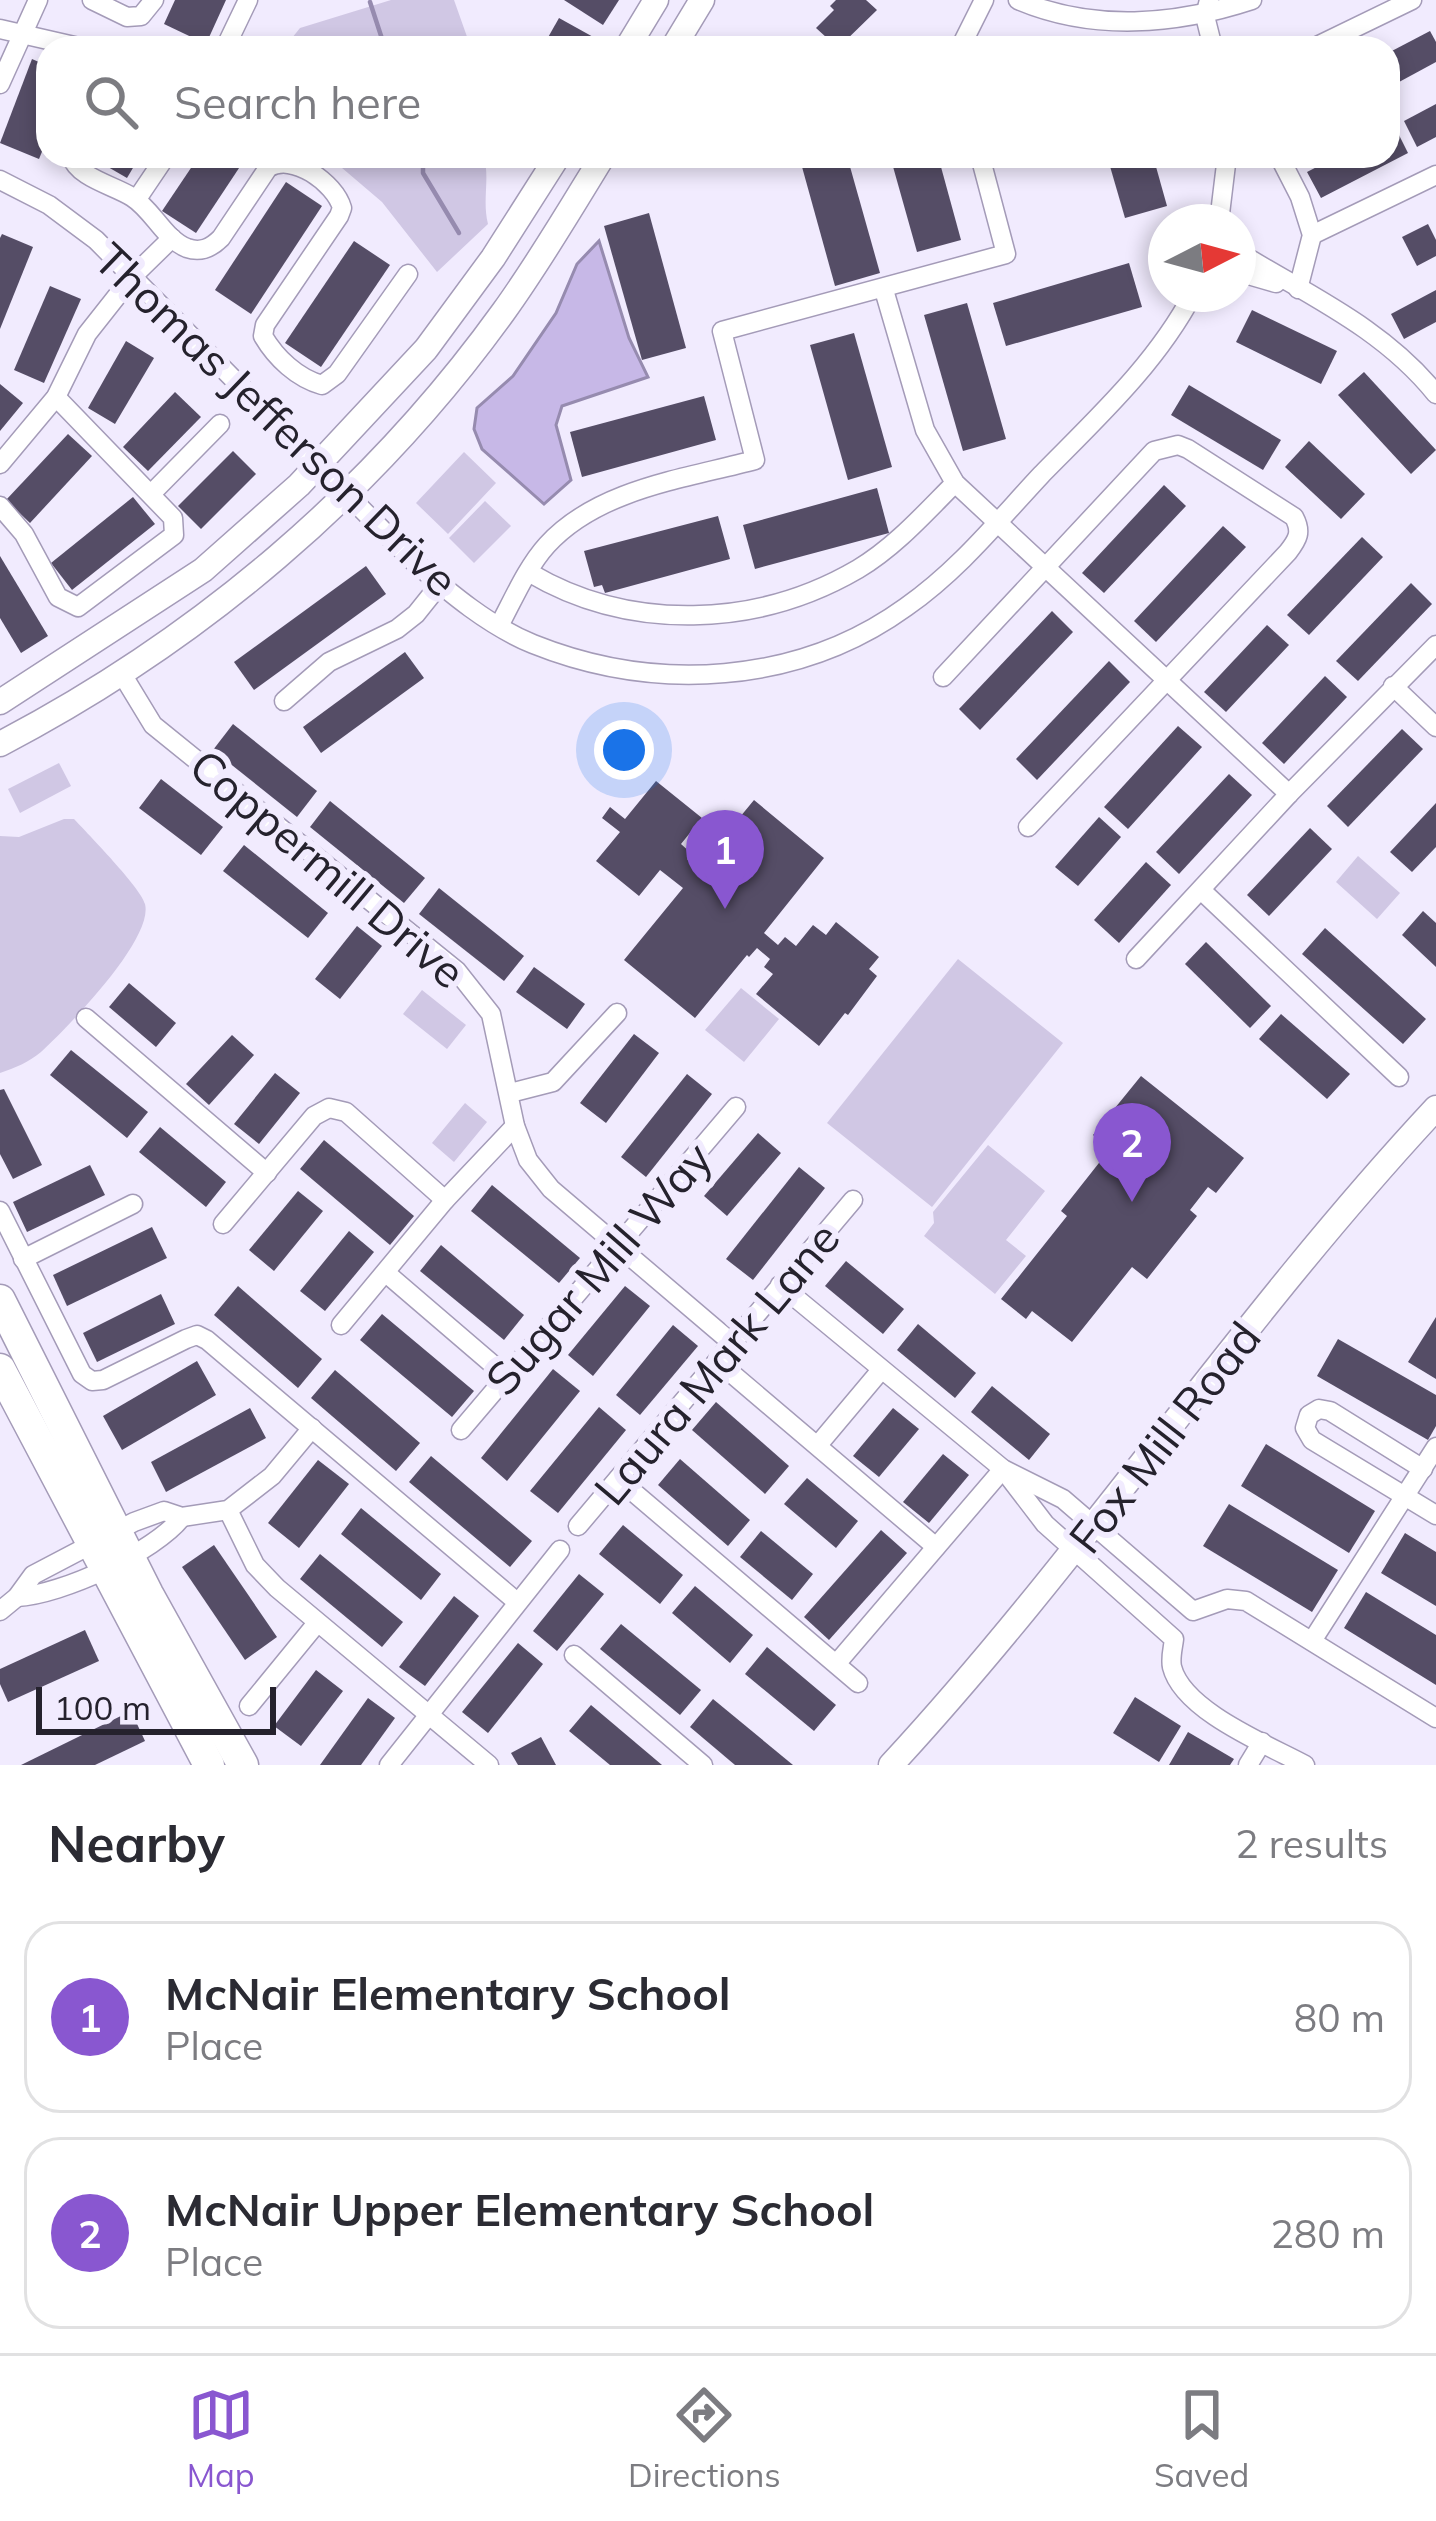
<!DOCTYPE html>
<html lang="en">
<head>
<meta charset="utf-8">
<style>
	:root { --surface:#fff; --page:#f2f2f3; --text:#2b2b33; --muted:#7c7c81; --line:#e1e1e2; --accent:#8957d0 }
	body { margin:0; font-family:Mulish,sans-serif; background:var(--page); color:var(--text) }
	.compass { position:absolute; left:1148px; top:204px; width:108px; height:108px; border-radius:50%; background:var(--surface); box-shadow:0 6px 18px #0003; rotate:84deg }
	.scale { position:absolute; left:36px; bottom:30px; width:240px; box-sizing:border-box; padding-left:12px; border:6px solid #25222d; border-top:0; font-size:33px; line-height:42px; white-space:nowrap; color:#25222d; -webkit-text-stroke:9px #f1ebfe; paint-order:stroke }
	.you { position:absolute; left:624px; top:750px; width:42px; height:42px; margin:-30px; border:9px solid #fff; border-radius:50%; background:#1a73e8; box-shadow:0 0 0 18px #1a73e833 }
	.badge { display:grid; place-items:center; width:78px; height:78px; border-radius:50%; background:var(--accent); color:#fff; font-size:39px; font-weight:700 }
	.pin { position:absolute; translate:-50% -99px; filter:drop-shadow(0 3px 6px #0008) }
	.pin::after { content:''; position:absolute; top:63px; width:42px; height:36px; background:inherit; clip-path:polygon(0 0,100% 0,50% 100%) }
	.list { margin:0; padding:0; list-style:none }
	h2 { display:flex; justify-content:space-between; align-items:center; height:156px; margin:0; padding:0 48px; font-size:51px }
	h2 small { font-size:39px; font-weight:400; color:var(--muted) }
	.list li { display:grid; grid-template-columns:78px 1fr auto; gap:36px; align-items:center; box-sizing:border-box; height:192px; margin:0 24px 24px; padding:0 24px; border:3px solid var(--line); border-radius:36px }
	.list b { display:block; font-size:45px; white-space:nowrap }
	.list p { margin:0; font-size:39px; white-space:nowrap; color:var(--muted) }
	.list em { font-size:39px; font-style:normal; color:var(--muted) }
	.icon { flex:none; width:66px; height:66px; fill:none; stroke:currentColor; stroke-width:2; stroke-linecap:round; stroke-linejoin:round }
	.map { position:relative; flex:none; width:1436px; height:1765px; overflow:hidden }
	.search { position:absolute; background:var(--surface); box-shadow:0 6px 18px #0003; left:36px; right:36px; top:36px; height:132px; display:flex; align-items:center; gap:30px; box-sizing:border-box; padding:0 42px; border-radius:36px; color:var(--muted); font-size:45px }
	.sheet { height:588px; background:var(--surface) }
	nav { display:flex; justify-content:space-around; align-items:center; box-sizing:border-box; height:168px; border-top:3px solid var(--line); background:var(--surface); font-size:33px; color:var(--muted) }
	nav a { display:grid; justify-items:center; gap:6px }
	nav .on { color:var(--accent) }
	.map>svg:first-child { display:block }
	.green { fill:#d0c7e4 }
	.water { fill:#c7b8e7; stroke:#968baf; stroke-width:3 }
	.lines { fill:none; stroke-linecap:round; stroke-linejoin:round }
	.stream { stroke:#968baf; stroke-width:4.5 }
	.building { fill:#554d66 }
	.minor-casing { stroke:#a49bb8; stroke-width:21 }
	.tertiary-casing { stroke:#a49bb8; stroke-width:27 }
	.primary-casing { stroke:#a49bb8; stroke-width:33 }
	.minor { stroke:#fff; stroke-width:18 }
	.tertiary { stroke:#fff; stroke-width:24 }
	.primary { stroke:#fff; stroke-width:30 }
	.labels { text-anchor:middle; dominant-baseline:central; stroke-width:12; stroke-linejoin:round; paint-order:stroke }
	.street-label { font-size:45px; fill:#25222d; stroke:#f1ebfe }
</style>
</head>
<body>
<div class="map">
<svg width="1436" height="1765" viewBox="0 0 1436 1765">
	<rect width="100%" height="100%" fill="#f1ebfe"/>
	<g class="green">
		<polygon points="391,0 454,0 471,48 284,48 300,28"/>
		<path d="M328,156H484C490,180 482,200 488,224L437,272L382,202Z"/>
		<polygon points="464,452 496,483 448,534 416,503"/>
		<polygon points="485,501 511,526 474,563 449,538"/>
		<polygon points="59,763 71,786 20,813 8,789"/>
		<path d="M64,819H74C88,834 141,888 145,904C154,939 67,1028 41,1052C29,1062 15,1068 0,1073V836L19,837Z"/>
		<polygon points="1358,856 1400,893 1377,919 1336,882"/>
		<polygon points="958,959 1063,1043 932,1207 827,1123"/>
		<polygon points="741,988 779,1019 744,1062 705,1030"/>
		<polygon points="422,990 466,1025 447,1049 403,1014"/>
		<polygon points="465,1103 487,1122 454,1162 432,1143"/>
		<polygon points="988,1145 1045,1191 1006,1240 1026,1256 995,1294 924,1236 934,1223 933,1212"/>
	</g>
	<polygon class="water" points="599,241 629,338 648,377 562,406 556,425 571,480 544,504 482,449 474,429 477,408 513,376 556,313 577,264"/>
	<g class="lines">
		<g class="stream">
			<polyline points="370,2 385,48"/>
			<polyline points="423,156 423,173 459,233"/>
		</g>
	</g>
	<g class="building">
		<polygon points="175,0 226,0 206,44 164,24"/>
		<polygon points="564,0 619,0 603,25"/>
		<polygon points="836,0 866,0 877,10 838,48 816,28 834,10 830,6"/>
		<polygon points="559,18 595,38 590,48 542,48"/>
		<polygon points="1430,31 1436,42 1436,62 1388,88 1388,53"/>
		<polygon points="32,59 48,66 48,137 39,159 0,143"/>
		<polygon points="1436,104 1436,137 1417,147 1404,121"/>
		<polygon points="1395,127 1408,153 1321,198 1307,172 1338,156 1388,156 1388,130"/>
		<polygon points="89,156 140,156 127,178"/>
		<polygon points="199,156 247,156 196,233 162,211"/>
		<polygon points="799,156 847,156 880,273 835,286"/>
		<polygon points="890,156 938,156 961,240 917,252"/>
		<polygon points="1107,156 1153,156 1167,206 1125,218"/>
		<polygon points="286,182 322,206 251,314 215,290"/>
		<polygon points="649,213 686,348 642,360 604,226"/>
		<polygon points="1428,224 1436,240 1436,256 1417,266 1402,237"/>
		<polygon points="2,234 33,247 0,329 0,238"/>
		<polygon points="354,241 390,265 321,367 285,343"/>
		<polygon points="1129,263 1142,307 1006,346 993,303"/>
		<polygon points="50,286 81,299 44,383 14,370"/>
		<polygon points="1436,290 1436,322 1404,339 1391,314"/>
		<polygon points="967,303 1006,439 963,451 924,315"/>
		<polygon points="1252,310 1337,351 1321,384 1236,342"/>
		<polygon points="854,333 892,467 848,480 810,345"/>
		<polygon points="126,341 154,358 115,424 88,408"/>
		<polygon points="1364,372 1436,450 1411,474 1338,395"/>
		<polygon points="0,384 23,403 0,431"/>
		<polygon points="1189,385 1281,440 1263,470 1171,415"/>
		<polygon points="175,392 201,417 148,471 123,447"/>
		<polygon points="704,396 716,440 582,477 570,432"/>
		<polygon points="68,434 92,456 30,523 6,500"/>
		<polygon points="1309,441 1365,494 1341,519 1285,467"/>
		<polygon points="233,451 256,474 201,529 178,506"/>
		<polygon points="1164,485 1186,506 1104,593 1082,573"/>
		<polygon points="877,488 889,533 755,569 743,525"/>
		<polygon points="133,497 155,524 72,590 51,563"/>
		<polygon points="718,516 730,559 605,593 602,585 594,587 584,551"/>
		<polygon points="1223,526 1246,547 1156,642 1134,621"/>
		<polygon points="1362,537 1383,557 1309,635 1287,615"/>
		<polygon points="0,556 48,636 21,653 0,618"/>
		<polygon points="366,566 386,594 254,690 234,662"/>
		<polygon points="1411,583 1432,604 1358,681 1336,661"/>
		<polygon points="1052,611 1073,632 980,730 959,709"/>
		<polygon points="1267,625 1289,645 1226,712 1204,692"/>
		<polygon points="405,652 424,678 321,753 303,727"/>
		<polygon points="1109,661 1130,682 1037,780 1016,759"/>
		<polygon points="1325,676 1347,697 1284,764 1262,743"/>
		<polygon points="233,724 317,791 297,817 213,750"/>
		<polygon points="1178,726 1202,747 1128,829 1104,807"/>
		<polygon points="1402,729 1423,749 1348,827 1327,806"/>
		<polygon points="1229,774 1252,795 1179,874 1156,852"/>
		<polygon points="161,779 223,827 201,855 139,808"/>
		<polygon points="656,781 702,818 681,844 692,854 687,859 698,868 754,800 824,858 764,933 778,945 785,937 796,946 813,925 826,935 836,922 879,957 869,969 877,976 848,1015 845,1013 819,1046 756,994 773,974 764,967 770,959 757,948 749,957 747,955 695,1018 624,960 683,888 660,870 639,896 596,861 620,832 602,818 610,807 625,819"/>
		<polygon points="330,801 425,878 404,903 310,827"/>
		<polygon points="1436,803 1436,847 1412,872 1390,852"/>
		<polygon points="1099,817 1121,837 1078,886 1055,867"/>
		<polygon points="1310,828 1332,849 1269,916 1247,895"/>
		<polygon points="244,845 328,913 308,938 223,871"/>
		<polygon points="1146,862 1171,885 1119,943 1094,920"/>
		<polygon points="439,888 524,956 504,981 419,914"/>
		<polygon points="1423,911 1436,923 1436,967 1402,935"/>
		<polygon points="357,926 382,946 340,999 315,979"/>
		<polygon points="1325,928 1426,1019 1403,1044 1302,954"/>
		<polygon points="1206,942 1271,1006 1250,1028 1185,964"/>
		<polygon points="534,967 585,1004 567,1029 516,992"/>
		<polygon points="129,983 176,1023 156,1047 109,1007"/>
		<polygon points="1281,1014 1350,1074 1327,1099 1259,1039"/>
		<polygon points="634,1034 659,1053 606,1123 580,1103"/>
		<polygon points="232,1035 254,1055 209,1105 186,1084"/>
		<polygon points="71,1050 148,1112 127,1138 50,1075"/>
		<polygon points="275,1073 300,1093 259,1144 234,1124"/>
		<polygon points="687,1074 712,1094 646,1177 621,1157"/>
		<polygon points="1141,1076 1244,1158 1216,1193 1208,1187 1190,1210 1197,1216 1147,1279 1132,1267 1072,1342 1032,1311 1026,1319 1001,1299 1067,1216 1061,1211 1110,1149 1093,1135"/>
		<polygon points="4,1089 42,1165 13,1179 0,1154 0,1090"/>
		<polygon points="160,1127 226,1182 206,1207 139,1152"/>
		<polygon points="758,1133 781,1153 727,1216 704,1196"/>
		<polygon points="324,1140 414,1216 390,1245 300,1169"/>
		<polygon points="90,1165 105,1195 27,1232 13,1202"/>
		<polygon points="799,1167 825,1188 753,1280 726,1259"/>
		<polygon points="492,1185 580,1258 559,1283 471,1211"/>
		<polygon points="298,1191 323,1211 274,1271 249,1250"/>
		<polygon points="152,1227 167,1258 67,1306 53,1275"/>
		<polygon points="349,1231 374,1252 325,1311 300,1291"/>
		<polygon points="441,1245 524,1315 504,1340 420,1271"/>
		<polygon points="846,1261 904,1309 883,1334 825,1286"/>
		<polygon points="238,1286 322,1359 298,1388 214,1315"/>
		<polygon points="625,1286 650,1306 593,1376 568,1355"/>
		<polygon points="161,1294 175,1324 97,1362 83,1333"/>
		<polygon points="382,1314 474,1391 452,1417 360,1340"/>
		<polygon points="1436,1317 1436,1379 1408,1362"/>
		<polygon points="918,1324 976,1373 955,1398 897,1350"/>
		<polygon points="673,1325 698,1346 640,1415 616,1395"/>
		<polygon points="1338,1339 1436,1395 1436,1426 1428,1440 1317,1376"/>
		<polygon points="197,1361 216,1395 122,1450 103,1416"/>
		<polygon points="553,1369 580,1391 507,1481 481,1458"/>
		<polygon points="335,1370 420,1443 396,1471 311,1398"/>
		<polygon points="992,1386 1050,1434 1029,1460 971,1412"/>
		<polygon points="716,1402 789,1466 765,1494 692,1430"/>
		<polygon points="599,1407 626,1430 558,1513 530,1491"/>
		<polygon points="250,1408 266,1438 166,1492 151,1462"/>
		<polygon points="893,1408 919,1429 879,1477 853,1456"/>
		<polygon points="1266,1444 1375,1511 1349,1553 1241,1486"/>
		<polygon points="943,1454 969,1475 929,1523 903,1502"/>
		<polygon points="431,1456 532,1541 510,1567 409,1482"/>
		<polygon points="680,1459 750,1520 728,1546 658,1485"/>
		<polygon points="318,1460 349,1484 299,1548 268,1523"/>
		<polygon points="807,1478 858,1521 836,1548 784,1504"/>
		<polygon points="1229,1504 1338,1570 1312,1612 1203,1546"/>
		<polygon points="361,1508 441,1574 421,1600 341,1534"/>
		<polygon points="623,1525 683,1575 660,1604 599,1554"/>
		<polygon points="881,1530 907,1553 829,1640 804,1617"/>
		<polygon points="761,1531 813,1574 792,1600 740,1557"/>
		<polygon points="1405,1533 1436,1552 1436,1606 1381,1573"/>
		<polygon points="214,1545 277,1637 245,1660 182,1567"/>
		<polygon points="320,1554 403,1622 382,1647 300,1579"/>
		<polygon points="579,1574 604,1594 557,1651 533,1631"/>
		<polygon points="695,1586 753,1635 730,1663 672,1613"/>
		<polygon points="1366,1592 1436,1635 1436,1685 1344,1628"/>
		<polygon points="454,1596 479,1616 425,1686 399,1667"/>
		<polygon points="621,1624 701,1690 680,1715 600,1649"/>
		<polygon points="85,1630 99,1661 8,1702 0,1684 0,1669"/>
		<polygon points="518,1643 543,1664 488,1733 462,1712"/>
		<polygon points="767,1647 836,1705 814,1731 745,1674"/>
		<polygon points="316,1670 343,1691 301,1746 274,1726"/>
		<polygon points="1135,1697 1181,1726 1159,1762 1113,1733"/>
		<polygon points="368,1698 395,1718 361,1765 320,1765"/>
		<polygon points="713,1699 793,1765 735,1765 690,1727"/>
		<polygon points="591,1705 662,1765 610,1765 569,1731"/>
		<polygon points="131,1711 145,1741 95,1765 21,1765"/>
		<polygon points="1188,1732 1234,1759 1230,1765 1169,1765"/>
		<polygon points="541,1737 556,1765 518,1765 511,1753"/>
	</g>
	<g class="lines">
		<g class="minor-casing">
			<g id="minor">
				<polyline points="92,0 127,17 141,16 154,0"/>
				<path d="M1018,0C1093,32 1176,25 1252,0"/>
				<polyline points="1209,0 1205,16 1213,48"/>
				<polyline points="0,29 83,48"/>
				<polyline points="225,48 248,0"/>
				<polyline points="960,48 984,0"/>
				<polyline points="1313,48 1412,0"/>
				<polyline points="0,84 38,0"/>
				<path d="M71,156C78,178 113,185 132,197C153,210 164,239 187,248C201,253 211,248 221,238L268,168C292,152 335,183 342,208L339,216L265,325L263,336C276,358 297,378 322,385L337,374L408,274"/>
				<polyline points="1279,156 1300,197 1312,235 1298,289"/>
				<path d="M0,180L49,205L96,240L414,562C450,593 489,626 533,644C655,693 798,685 906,607C959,570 998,521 1042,474C1097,418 1156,364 1193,294"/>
				<polyline points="137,199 166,156"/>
				<polyline points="1219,222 1227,156"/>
				<polyline points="1312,235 1436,175"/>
				<path d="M1238,252C1308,295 1383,328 1436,394"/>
				<polyline points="1238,272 1276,283"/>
				<polyline points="884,290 925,430 955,483 1289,794"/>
				<polyline points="0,464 56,397 87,334 132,277 172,238"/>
				<polyline points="152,493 220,424"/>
				<polyline points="0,506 24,534 58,597 78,607 174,535 173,518 56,397"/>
				<path d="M530,573C630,632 757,628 858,569C895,547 925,513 955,483"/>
				<path d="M499,626C513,600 527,567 547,545C598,489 684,479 755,460L722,331L1006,254L980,156"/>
				<polyline points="122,674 153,725 457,971 491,1014 515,1126 528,1160 551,1189 732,1343"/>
				<path d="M943,677L1154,451L1178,445L1188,449L1294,517C1302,532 1298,539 1288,552L1028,827"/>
				<polyline points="1393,686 1436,727"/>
				<polyline points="284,701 329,662 397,629 416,614 440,584"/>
				<polyline points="1201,890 1399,1077"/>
				<polyline points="1136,959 1289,794 1436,645"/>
				<polyline points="86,1018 267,1173"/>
				<polyline points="510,1093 553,1082 617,1013"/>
				<polyline points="0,1211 82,1374 92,1381 103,1380 186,1339 197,1335 207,1340 517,1602"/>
				<polyline points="223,1224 314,1116 329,1108 346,1112 445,1200"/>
				<polyline points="23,1259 133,1204"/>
				<polyline points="386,1273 505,1375"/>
				<polyline points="780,1285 1003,1469 1063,1499 1193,1611 1227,1599 1246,1601 1436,1718"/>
				<polyline points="341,1325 445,1200 515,1126"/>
				<polyline points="717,1361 936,1547"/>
				<polyline points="461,1430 736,1107"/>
				<polyline points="818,1445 881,1370"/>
				<polyline points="1423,1469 1330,1411 1319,1409 1309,1415 1305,1428 1312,1440 1436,1515"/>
				<path d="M1006,1473L1045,1524L1174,1639C1173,1648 1170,1658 1172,1667C1183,1711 1268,1745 1305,1765"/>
				<polyline points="618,1479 858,1683"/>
				<polyline points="228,1510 255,1565 277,1588 489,1765"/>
				<polyline points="578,1526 853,1200"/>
				<path d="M17,1597C61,1595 155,1552 182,1517"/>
				<polyline points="0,1611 17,1597 33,1575 134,1522 164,1511 182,1517 228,1510 272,1476 312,1428"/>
				<polyline points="1312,1641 1436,1447"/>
				<polyline points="574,1655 703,1765"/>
				<polyline points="837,1663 1003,1469"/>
				<polyline points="249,1706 317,1623"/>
				<polyline points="389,1765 560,1550"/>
				<polyline points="1248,1765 1262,1742"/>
			</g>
		</g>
		<g class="tertiary-casing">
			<g id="tertiary">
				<polyline points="627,48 656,0"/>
				<polyline points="673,48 702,0"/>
				<polyline points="0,702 203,570 299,485 426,349 493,258 558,156"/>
				<path d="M0,744C199,640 373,493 504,311C540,261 571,208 603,156"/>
				<path d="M891,1765C1084,1556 1242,1316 1436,1108"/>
			</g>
		</g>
		<g class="primary-casing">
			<g id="primary">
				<polyline points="0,1300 148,1594 243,1765"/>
				<polyline points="0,1369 209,1765"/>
			</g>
		</g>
		<use href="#minor" class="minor"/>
		<use href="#tertiary" class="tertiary"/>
		<use href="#primary" class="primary"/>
	</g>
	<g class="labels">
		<g class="street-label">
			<text transform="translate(277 419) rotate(44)">Thomas Jefferson Drive</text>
			<text transform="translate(328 868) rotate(40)">Coppermill Drive</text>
			<text transform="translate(598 1268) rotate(-49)">Sugar Mill Way</text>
			<text transform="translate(716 1363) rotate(-50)">Laura Mark Lane</text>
			<text transform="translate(1164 1437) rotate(-52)">Fox Mill Road</text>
		</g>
	</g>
</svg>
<svg class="compass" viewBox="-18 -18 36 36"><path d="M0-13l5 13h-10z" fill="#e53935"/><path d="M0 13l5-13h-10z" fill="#7c7c81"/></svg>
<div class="scale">100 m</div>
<div class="you"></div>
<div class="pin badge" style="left:725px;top:909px">1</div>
<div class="pin badge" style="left:1132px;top:1202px">2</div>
<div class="search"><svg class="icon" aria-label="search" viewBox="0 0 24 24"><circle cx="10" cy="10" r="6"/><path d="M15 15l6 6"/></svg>Search here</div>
</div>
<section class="sheet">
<h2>Nearby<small>2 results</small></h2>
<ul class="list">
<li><span class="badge">1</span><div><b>McNair Elementary School</b><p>Place</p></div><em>80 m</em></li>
<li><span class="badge">2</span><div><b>McNair Upper Elementary School</b><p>Place</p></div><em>280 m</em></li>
</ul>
</section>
<nav>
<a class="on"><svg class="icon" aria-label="map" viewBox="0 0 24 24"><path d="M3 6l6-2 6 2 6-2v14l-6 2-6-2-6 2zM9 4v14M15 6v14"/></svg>Map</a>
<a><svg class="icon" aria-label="directions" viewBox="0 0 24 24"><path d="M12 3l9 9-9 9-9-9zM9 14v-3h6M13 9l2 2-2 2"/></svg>Directions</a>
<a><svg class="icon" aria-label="saved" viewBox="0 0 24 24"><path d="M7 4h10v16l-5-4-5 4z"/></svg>Saved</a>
</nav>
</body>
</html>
